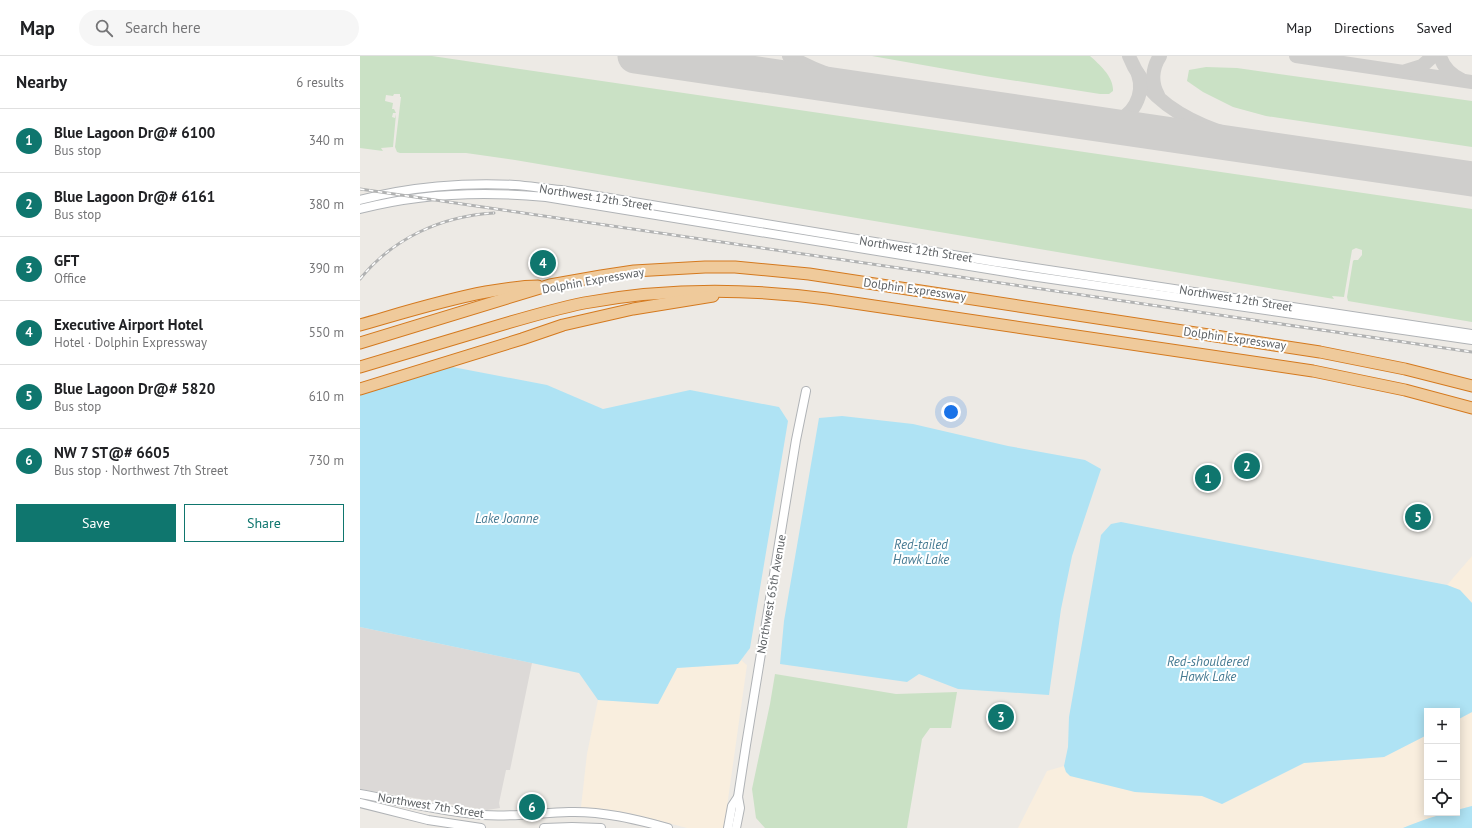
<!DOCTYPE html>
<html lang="en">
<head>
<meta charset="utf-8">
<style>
	:root { --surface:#fff; --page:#f6f6f6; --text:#202124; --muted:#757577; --line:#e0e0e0; --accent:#0f766e }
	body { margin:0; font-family:"PT Sans",sans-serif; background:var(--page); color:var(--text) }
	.controls { position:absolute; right:12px; bottom:12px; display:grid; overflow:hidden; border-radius:0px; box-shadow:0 2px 10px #0003 }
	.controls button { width:36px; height:36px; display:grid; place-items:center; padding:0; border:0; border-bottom:1px solid var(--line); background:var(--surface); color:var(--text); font:20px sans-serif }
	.you { position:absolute; left:591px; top:356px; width:14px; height:14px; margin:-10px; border:3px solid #fff; border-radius:50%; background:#1a73e8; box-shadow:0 0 0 6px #1a73e833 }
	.badge { display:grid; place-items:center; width:26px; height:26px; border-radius:50%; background:var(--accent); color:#fff; font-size:13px; font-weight:700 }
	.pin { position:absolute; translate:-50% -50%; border:2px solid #fff; box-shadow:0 1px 4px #0006 }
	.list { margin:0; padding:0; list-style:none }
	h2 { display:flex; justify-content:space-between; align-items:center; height:52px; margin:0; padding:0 16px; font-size:17px }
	h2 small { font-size:13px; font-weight:400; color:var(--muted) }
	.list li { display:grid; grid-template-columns:26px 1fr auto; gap:12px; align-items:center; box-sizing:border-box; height:64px; padding:0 16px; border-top:1px solid var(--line) }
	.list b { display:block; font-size:15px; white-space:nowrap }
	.list p { margin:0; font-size:13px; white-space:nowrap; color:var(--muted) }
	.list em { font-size:13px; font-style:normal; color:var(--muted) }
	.actions { display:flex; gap:8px; padding:12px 16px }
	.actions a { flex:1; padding:9px 0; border:1px solid var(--accent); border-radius:0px; text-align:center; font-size:14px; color:var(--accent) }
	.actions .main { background:var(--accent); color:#fff }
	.icon { flex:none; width:22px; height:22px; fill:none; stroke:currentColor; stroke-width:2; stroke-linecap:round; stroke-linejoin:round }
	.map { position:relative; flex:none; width:1112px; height:772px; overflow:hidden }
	header { display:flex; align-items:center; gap:24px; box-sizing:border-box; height:56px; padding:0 20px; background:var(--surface); border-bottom:1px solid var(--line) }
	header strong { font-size:19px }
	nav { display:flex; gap:22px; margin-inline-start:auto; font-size:14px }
	.search { width:280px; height:36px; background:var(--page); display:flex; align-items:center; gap:10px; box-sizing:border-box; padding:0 14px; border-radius:22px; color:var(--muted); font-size:15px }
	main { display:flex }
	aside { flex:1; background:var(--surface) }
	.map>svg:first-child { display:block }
	.commercial { fill:#f9eede }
	.industrial { fill:#dcd9d7 }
	.green { fill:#cae1c5 }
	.water { fill:#afe3f4 }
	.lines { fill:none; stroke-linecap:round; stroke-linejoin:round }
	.taxiway { stroke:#cfcecc; stroke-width:14 }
	.runway { stroke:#cfcecc; stroke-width:35 }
	.secondary-casing { stroke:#b0b3b6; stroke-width:10 }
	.highway-casing { stroke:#d4791e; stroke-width:13 }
	.secondary { stroke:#fff; stroke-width:8 }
	.highway { stroke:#efca9b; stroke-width:11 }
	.rail-casing { stroke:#b1b2b2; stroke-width:3 }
	.rail { stroke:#fff; stroke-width:1.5; stroke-dasharray:4.5; stroke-linecap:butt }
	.labels { text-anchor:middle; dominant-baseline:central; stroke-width:4; stroke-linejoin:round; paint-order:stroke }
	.street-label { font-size:12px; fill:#5d6164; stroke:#fff }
	.water-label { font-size:13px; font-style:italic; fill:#477b93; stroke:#fff }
</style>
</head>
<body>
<header>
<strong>Map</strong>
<div class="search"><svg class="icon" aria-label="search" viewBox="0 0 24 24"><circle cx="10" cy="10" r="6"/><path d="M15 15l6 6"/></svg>Search here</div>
<nav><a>Map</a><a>Directions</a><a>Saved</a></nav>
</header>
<main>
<aside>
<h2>Nearby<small>6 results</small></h2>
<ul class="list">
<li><span class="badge">1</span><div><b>Blue Lagoon Dr@# 6100</b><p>Bus stop</p></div><em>340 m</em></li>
<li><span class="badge">2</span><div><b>Blue Lagoon Dr@# 6161</b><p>Bus stop</p></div><em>380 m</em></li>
<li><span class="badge">3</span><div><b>GFT</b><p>Office</p></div><em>390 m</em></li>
<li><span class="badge">4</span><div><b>Executive Airport Hotel</b><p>Hotel · Dolphin Expressway</p></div><em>550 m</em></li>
<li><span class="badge">5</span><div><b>Blue Lagoon Dr@# 5820</b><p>Bus stop</p></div><em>610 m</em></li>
<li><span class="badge">6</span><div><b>NW 7 ST@# 6605</b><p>Bus stop · Northwest 7th Street</p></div><em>730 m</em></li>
</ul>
<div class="actions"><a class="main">Save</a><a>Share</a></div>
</aside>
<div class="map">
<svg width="1112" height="772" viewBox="0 0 1112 772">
	<rect width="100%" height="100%" fill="#edeae5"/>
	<g class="commercial">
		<polygon points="1112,500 1112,547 1100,534 1087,529"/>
		<polygon points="381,604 387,609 364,772 327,772 274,758 245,753 221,751 227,698 238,644 298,648 317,612 377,608"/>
		<polygon points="1112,656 1112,750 1097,754 1097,664"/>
		<polygon points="1067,679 1067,757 1086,757 1070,762 1043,772 658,772 687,715 704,710 706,716 775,736 842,740 862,748 944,707 1024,701"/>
	</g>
	<polygon class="industrial" points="0,571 172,607 150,714 146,714 139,747 140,752 127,754 120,753 0,733"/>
	<g class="green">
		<polygon points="0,0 72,0 1112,153 1112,266 988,245 987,241 993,205 994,204 998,204 1002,199 1002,194 996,192 992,194 984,241 972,240 974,243 155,104 106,97 40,97 37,96 35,91 41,41 40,41 40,38 34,38 33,40 26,39 25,45 33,47 32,53 34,53 36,57 33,57 32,61 35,62 36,58 33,91 21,92 23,95 0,92"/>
		<path d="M512,0H730C739,8 754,21 753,35L749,38H740L625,20Z"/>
		<polygon points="846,11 877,12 1112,45 1112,91 906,60 873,51 843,36 827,25 829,14"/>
		<polygon points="415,618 536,638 597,636 591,672 570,672 562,683 547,772 405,772 396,762 392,733 410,648"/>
	</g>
	<g class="water">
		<polygon points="82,309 187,329 243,353 330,334 419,351 428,365 390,592 378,608 317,612 298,648 238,644 219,617 0,571 0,339"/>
		<polygon points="482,360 553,368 648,390 725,404 741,413 712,500 701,553 689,639 598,633 559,618 547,626 420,608 424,565 459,362"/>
		<polygon points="761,466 1087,529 1100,534 1112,547 1112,656 1097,664 1097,655 1067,655 1067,679 1024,701 944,707 862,748 842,740 775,736 710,720 706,716 704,710 708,691 709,661 741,479 751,468"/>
		<path d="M1112,750V772H1043C1061,765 1078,757 1097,757V754Z"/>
	</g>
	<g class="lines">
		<g class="taxiway">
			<path d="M429,0C478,29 537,36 592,47"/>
			<path d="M769,0C800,79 909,88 980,103"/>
			<polyline points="936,0 1112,26"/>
			<path d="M1080,0C1083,11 1091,19 1102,24"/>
			<polyline points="1046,15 1062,10 1073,0"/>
			<path d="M798,39C791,27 792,12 800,0"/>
			<path d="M726,66C734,67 743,68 751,66C773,62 785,39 778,18"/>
			<polyline points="1045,112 1112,119"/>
		</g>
		<polyline class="runway" points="275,0 1112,123"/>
		<g class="secondary-casing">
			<g id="secondary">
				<path d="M0,144C48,131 106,126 155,129C170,130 186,133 201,134L636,206L1112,278"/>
				<path d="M0,153C61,137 123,135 186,141L664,219L1112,284"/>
				<path d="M0,738C40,745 83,756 123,759C152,761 180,757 209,756C242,755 275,763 308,772"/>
				<polyline points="0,747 68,764 121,772"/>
				<polyline points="184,772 212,771 241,772"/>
				<polyline points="368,772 372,750 378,741"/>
				<polyline points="376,772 380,752 378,741 386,689 436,384 446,335"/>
			</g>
		</g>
		<g class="highway-casing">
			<g id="highway">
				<path d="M0,269C42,257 83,244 126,236C143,233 160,230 178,230"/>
				<polyline points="0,287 190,229 241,220 274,215 345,211 375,211 449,218 960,296 1045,313 1112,330"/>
				<path d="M0,311C41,299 83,286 124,274C157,264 190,254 224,247C305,232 385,232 467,243L953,315L1045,334L1112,352"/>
				<polyline points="0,333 162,283 203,269 273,253 353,240"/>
			</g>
		</g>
		<use href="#secondary" class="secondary"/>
		<use href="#highway" class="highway"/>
		<g class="rail-casing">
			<g id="rail">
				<polyline points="0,133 1112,296"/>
				<path d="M0,223C33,182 82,160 134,157"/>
			</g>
		</g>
		<use href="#rail" class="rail"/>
	</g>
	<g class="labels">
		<g class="street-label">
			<text transform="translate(236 141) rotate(9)">Northwest 12th Street</text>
			<text transform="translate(556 193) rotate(9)">Northwest 12th Street</text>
			<text transform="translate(233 224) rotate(-10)">Dolphin Expressway</text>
			<text transform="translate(555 233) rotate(8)">Dolphin Expressway</text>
			<text transform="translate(876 242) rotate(9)">Northwest 12th Street</text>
			<text transform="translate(875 282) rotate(8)">Dolphin Expressway</text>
			<text transform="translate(411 538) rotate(-80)">Northwest 65th Avenue</text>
			<text transform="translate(71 749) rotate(9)">Northwest 7th Street</text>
		</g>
		<g class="water-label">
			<text x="147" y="462">Lake Joanne</text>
			<text x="561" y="488">Red-tailed<tspan x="561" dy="15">Hawk Lake</tspan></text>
			<text x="848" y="605">Red-shouldered<tspan x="848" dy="15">Hawk Lake</tspan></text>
		</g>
	</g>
</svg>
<div class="controls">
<button>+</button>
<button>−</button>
<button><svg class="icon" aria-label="locate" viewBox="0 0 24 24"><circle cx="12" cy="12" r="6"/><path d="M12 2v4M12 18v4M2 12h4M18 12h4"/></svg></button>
</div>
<div class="you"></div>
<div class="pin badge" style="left:848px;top:422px">1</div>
<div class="pin badge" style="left:887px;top:410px">2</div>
<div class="pin badge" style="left:641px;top:661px">3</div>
<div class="pin badge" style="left:183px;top:207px">4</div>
<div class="pin badge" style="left:1058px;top:461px">5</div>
<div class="pin badge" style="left:172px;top:751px">6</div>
</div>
</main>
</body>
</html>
